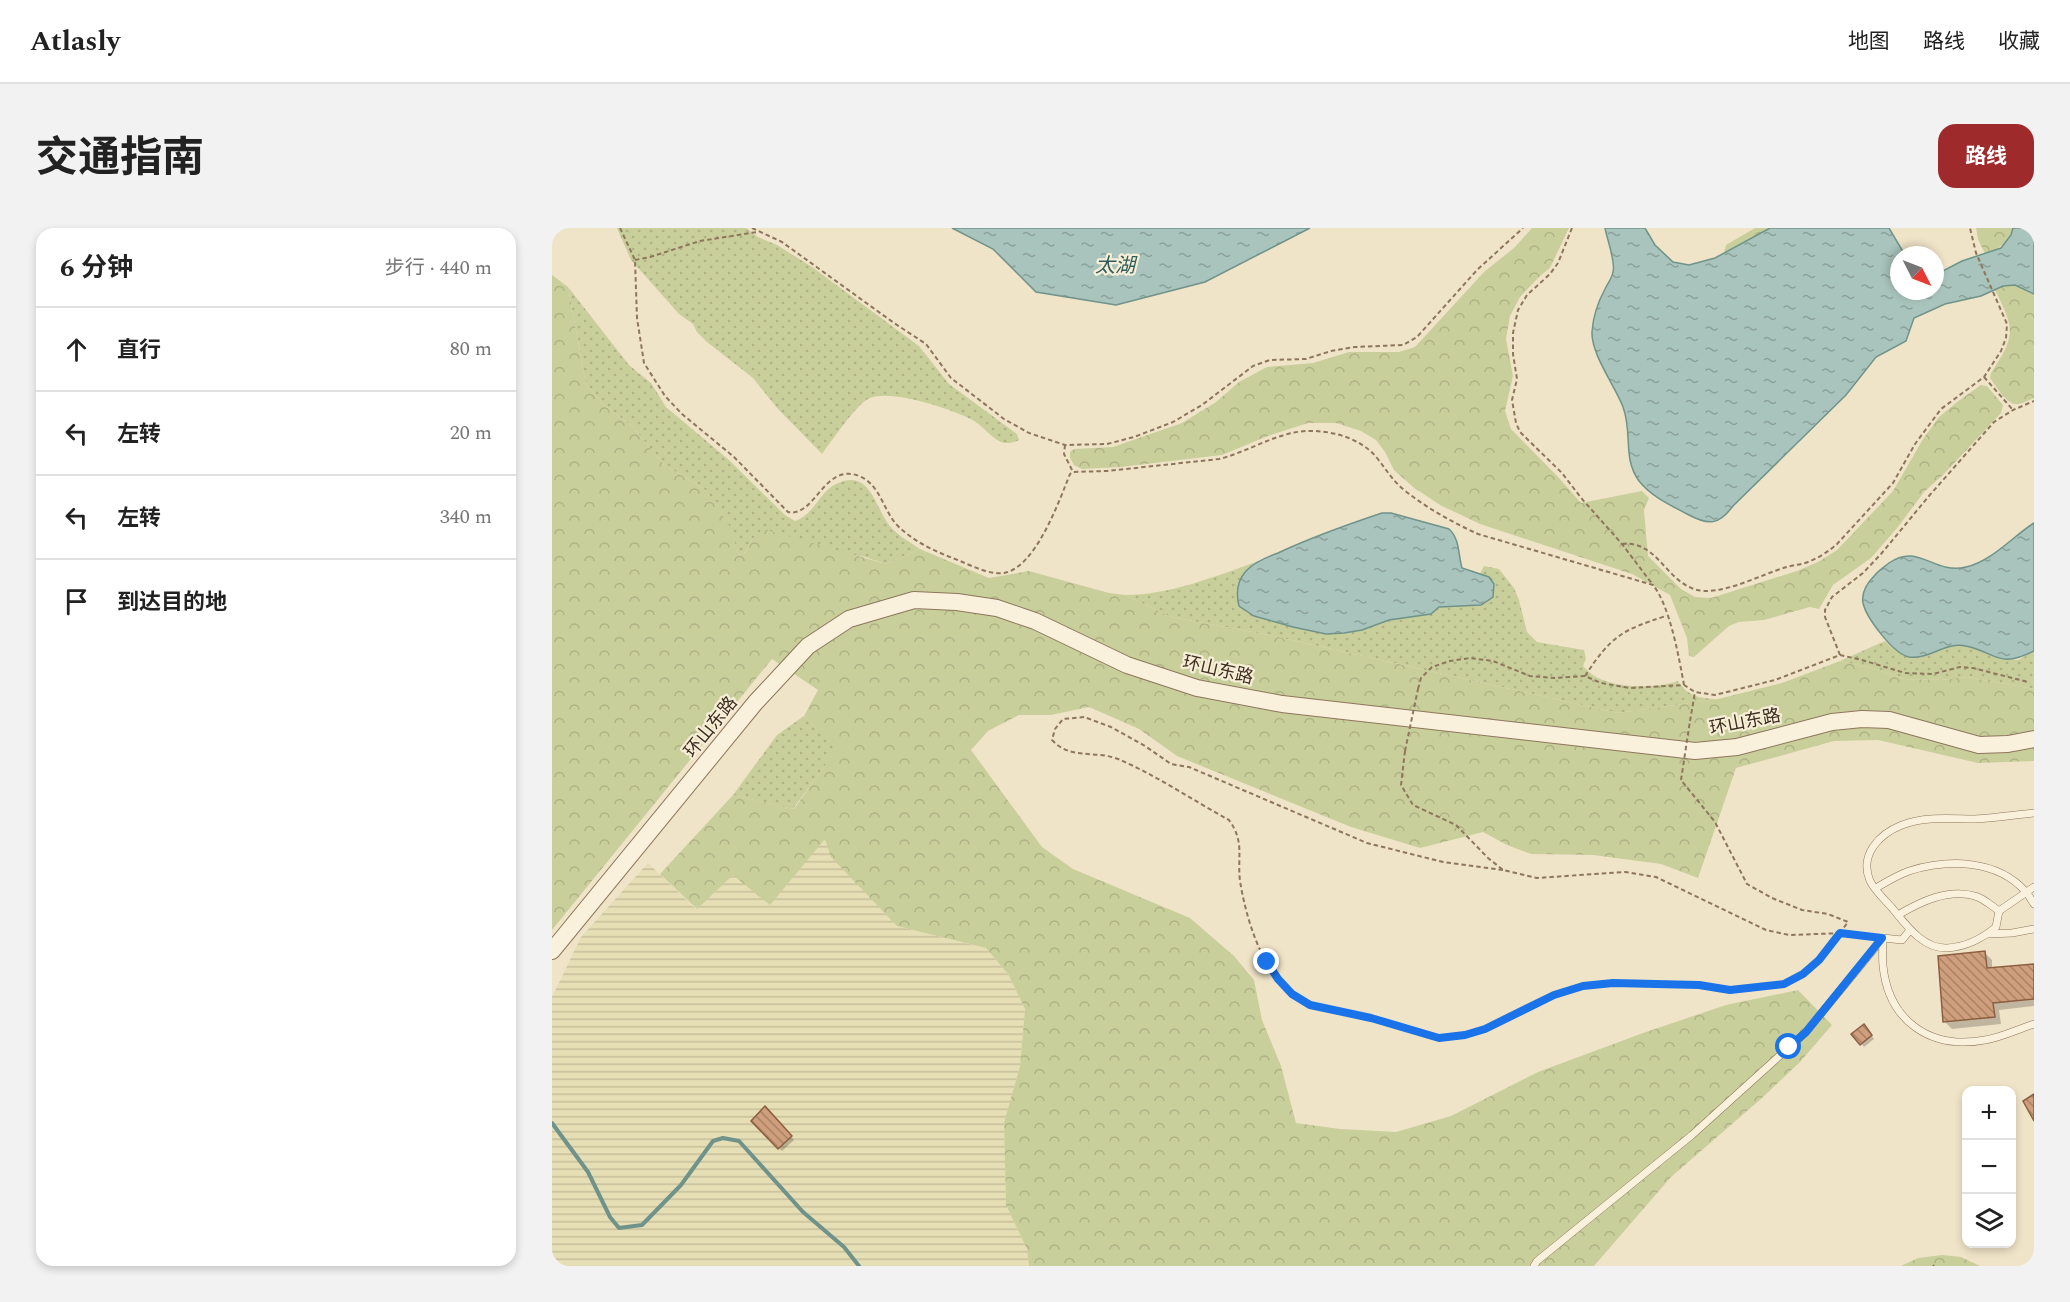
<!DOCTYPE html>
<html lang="zh">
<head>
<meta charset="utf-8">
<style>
	:root { --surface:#fff; --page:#f2f2f2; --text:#222; --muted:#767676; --line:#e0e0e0; --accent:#9e2a2b }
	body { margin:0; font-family:Spectral,"Noto Sans SC",serif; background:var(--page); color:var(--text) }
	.controls { position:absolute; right:18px; bottom:18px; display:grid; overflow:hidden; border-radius:12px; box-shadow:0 3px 9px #0003 }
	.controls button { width:54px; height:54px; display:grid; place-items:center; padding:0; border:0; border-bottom:2px solid var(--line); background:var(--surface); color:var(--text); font:30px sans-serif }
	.compass { position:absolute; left:1338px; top:18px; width:54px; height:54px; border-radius:50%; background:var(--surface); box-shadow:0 3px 9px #0003; rotate:132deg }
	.stop { position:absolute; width:18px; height:18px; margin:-14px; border:4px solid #1a73e8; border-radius:50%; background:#fff }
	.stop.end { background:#1a73e8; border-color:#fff; box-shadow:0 2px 6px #0008 }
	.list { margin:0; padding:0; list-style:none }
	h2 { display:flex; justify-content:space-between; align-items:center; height:78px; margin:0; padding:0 24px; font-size:26px }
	h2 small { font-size:20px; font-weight:400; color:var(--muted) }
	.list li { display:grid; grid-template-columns:39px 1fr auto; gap:18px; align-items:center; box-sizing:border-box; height:84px; padding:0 24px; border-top:2px solid var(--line) }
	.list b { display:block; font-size:22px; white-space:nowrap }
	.list em { font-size:20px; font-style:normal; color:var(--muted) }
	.icon { flex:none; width:33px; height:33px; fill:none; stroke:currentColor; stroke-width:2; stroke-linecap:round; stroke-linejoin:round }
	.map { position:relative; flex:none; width:1482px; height:1038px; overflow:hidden; border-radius:18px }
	header { display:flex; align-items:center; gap:36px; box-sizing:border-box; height:84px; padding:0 30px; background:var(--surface); border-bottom:2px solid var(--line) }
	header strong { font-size:28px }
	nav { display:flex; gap:33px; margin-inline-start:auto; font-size:21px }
	.intro { display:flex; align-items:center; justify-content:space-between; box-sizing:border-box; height:144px; padding:0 36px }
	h1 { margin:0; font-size:42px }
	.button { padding:15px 27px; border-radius:18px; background:var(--accent); color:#fff; font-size:21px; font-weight:700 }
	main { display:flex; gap:36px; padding:0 36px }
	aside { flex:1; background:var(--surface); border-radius:18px; box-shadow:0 3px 9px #0003 }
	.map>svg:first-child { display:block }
	.farmland { fill:url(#farmland-rules) }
	.grass { fill:url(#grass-dots) }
	.forest { fill:url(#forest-crowns) }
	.water { fill:url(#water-ripples); stroke:#6f938a; stroke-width:1.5 }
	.shadow { fill:#0003 }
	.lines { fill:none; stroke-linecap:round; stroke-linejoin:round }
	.stream { stroke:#6f938a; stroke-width:4 }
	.building { fill:url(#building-back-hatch); stroke:#8d5f41; stroke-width:1.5 }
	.service-casing { stroke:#8d765c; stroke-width:8 }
	.tertiary-casing { stroke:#8d765c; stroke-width:18 }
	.path { stroke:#8d765c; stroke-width:2; stroke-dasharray:4.5 3; stroke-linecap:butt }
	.service { stroke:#faf1dc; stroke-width:7 }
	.tertiary { stroke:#faf1dc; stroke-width:16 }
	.path-bridge { stroke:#8d765c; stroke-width:2; stroke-dasharray:4.5 3; stroke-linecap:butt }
	.route { stroke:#1a73e8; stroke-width:8 }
	.labels { text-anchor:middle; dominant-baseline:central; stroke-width:4.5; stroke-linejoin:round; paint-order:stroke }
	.street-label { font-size:18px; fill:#3d2e20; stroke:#f7eed8 }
	.water-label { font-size:20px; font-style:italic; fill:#2f5d5a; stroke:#f7eed8 }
</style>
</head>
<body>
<header>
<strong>Atlasly</strong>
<nav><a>地图</a><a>路线</a><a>收藏</a></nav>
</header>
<div class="intro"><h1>交通指南</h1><a class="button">路线</a></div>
<main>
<aside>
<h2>6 分钟<small>步行 · 440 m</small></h2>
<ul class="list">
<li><svg class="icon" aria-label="ahead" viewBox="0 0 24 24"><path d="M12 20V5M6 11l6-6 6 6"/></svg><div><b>直行</b></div><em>80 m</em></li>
<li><svg class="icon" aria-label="left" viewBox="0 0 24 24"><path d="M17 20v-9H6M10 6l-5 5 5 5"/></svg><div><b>左转</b></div><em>20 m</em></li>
<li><svg class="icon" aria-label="left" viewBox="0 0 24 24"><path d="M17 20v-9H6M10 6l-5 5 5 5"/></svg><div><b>左转</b></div><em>340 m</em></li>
<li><svg class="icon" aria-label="arrive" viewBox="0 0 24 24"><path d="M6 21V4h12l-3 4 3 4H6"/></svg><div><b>到达目的地</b></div></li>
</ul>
</aside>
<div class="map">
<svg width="1482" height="1038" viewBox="0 0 1482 1038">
	<defs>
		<pattern id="farmland-rules" width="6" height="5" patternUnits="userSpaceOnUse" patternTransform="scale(1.5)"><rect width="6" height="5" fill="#e6deb5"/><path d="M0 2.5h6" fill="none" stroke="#c6bf9b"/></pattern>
		<pattern id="grass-dots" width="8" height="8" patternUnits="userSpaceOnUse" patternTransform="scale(1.5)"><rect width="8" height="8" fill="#c9cf9b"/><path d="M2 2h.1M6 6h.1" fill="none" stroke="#aeb285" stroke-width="1.8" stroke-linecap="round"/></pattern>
		<pattern id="forest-crowns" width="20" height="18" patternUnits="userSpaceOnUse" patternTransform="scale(1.5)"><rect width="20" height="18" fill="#c9cf9b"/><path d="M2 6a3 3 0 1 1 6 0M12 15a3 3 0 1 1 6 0" fill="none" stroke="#aeb285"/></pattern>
		<pattern id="water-ripples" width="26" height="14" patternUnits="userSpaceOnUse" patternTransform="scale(1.5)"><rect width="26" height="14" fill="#a9c4bc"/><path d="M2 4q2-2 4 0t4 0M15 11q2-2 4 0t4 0" fill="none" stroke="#8ba098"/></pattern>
		<pattern id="building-back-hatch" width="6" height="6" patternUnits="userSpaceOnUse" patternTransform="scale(1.5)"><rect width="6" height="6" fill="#cf9f7d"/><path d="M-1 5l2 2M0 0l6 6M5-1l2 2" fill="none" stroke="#a98266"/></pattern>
	</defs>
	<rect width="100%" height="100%" fill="#f0e4c8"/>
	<polygon class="farmland" points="273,610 345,698 434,720 456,746 473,781 468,838 452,895 454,977 475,1021 477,1038 0,1038 0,769 29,709 96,635 144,681 181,646"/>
	<g class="grass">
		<path d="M65,0H194L206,9L225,17L260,39L367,118L397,156L465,206L467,212C462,215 455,216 449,214C440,210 432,200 424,194C404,182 340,161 318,170C304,176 280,213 270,226L226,181L201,150L155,114L145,104L141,96L127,86L79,32Z"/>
		<path d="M16,59L77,137L99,155L114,179L177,232L233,287L243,293C262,287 268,263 284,256C319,239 323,281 338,298C346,308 358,314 368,321L334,336L313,329L201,310L194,324L187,327L176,297L152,261L111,236L81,199L52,177L34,156Z"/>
		<path d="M707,333L693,343L687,378L702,388L741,399L810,402L837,392L879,386L887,379L929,377L937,349L928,346L932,338L947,341L962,360L967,372L975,404L985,414L1032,422L1034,431L1031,438C1035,442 1040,447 1046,450C1067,460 1103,461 1126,453C1135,468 1149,471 1166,471L1066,485L717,407L619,389L573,367C618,367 664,348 707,333Z"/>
		<polygon points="1333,413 1344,423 1379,426 1399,418 1413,417 1450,431 1466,432 1482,423 1482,461 1416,449 1388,452 1353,451 1319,440 1288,433"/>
		<polygon points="252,488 286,520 241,581 181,567 225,507"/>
	</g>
	<g class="forest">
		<polygon points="980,0 1017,0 998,40 987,49 968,69 958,88 954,111 961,148 953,183 959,201 1008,251 1029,275 1090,263 1097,270 1092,282 1096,328 1129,361 1143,369 1159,370 1245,343 1266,334 1285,322 1341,263 1371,211 1387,189 1405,174 1429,157 1435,158 1451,177 1449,185 1391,247 1372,264 1346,299 1319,330 1281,357 1267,381 1258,379 1212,392 1187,394 1177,398 1142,429 1137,428 1135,410 1118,367 1080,346 928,296 888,277 861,259 842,242 833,224 824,212 809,203 784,195 756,195 716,208 670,227 569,239 530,241 522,237 518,230 518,224 522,221 561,219 630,195 664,174 687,154 715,139 761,135 797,124 847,124 863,119 932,44 963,19"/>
		<polygon points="1203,0 1218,0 1172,25 1174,17"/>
		<path d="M1424,0H1461C1457,15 1446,21 1433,26L1426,11Z"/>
		<polygon points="0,47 16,59 34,156 52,177 81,199 111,236 152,261 177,297 187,327 194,324 201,310 211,301 334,336 368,321 437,350 477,343 557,365 573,367 619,389 717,407 1066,485 1166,471 1230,455 1288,433 1319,440 1353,451 1388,452 1416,449 1482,461 1482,533 1426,535 1326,512 1282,513 1184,540 1146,650 1109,636 1041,627 979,626 955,617 931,604 868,620 799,599 625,528 587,501 537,479 499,487 467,487 436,503 419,522 490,619 521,641 638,690 682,728 702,752 710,792 729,838 744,895 788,901 844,904 899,888 986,844 1091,805 1174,777 1246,762 1280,797 1247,835 1210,870 1119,949 1042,1038 477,1038 475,1021 454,977 452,895 468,838 473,781 456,746 434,720 345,698 279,629 273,611 218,677 181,647 145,681 108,646 181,567 242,581 285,520 252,488 266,462 220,431 0,702"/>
		<path d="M1463,57L1482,66V170C1477,172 1468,177 1463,176C1453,174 1444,158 1438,150L1439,145C1464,107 1463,102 1443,62L1451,58Z"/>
		<polygon points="1390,1027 1409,1029 1428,1038 1349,1038 1366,1030"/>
	</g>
	<g class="water">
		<polygon points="400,0 758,0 653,54 564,77 484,64 441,21"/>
		<path d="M1053,0H1093L1103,17L1121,34L1137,37L1163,30L1218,0H1337L1353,27H1347V63H1383V43L1389,44L1410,33L1449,20L1459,7L1461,0H1482V66L1463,57L1451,58L1429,68L1393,76L1362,90L1354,113L1324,129L1294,167L1181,278C1167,297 1157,298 1135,286C1118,277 1100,269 1087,253C1070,229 1081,206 1071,179C1063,158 1039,126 1040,104C1041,88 1046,74 1053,61C1056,55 1060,50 1061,44C1064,35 1055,11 1053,0Z"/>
		<path d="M830,285H839L897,301C908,311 906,326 910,340L937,349L942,356L941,369L929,377L887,379L879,386L837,392L810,402L792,405L774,406L741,399L702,388L687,378C684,366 685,353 694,343C702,334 715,329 726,325C760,309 794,297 830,285Z"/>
		<path d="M1482,295V423C1447,441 1445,425 1414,418C1394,413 1377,432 1357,429C1341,426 1314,389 1311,375C1309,364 1316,354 1323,347C1327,342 1332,339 1337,335C1367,314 1381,347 1414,339C1440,333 1460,309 1482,295Z"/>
	</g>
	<g class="shadow">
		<polygon points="1433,725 1440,732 1440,741 1482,738 1482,778 1447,782 1449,796 1400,801 1393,794"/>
		<polygon points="1315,801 1322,811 1312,819 1302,806"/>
		<polygon points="213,880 242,912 230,923 201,893"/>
	</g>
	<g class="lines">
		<polyline class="stream" points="0,895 36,944 58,989 67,1000 90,997 129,957 161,913 171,910 187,913 251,984 292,1019 307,1038"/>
	</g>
	<g class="building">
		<polygon points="1433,723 1435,740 1482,736 1482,771 1441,775 1443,789 1391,794 1386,728"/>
		<polygon points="1312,796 1320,807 1308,817 1299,806"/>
		<polygon points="1482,866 1482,893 1471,873"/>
		<polygon points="213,878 240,908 226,921 199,893"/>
	</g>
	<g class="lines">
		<g class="service-casing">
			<g id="service">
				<path d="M1482,585C1462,587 1443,590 1423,591C1399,591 1373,588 1350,597C1327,606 1307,627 1318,653C1323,663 1334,673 1341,681C1354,697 1371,721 1395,720C1413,719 1431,710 1444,699L1447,683L1482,659"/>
				<path d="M1324,660C1334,654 1346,647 1357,643C1396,631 1445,631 1474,664C1477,667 1479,672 1482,676"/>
				<path d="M1346,687C1368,674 1396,660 1423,668C1431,670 1440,678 1447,683"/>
				<polyline points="1437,706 1460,705 1482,701"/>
				<path d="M1331,710C1331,719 1330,729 1331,738C1337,794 1379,822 1433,812C1450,809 1466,801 1482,796"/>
				<polyline points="982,1038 985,1033 1140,907 1254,804 1331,710 1350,712 1358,702"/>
			</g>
		</g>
		<g class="tertiary-casing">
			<polyline id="tertiary" points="0,723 203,475 256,418 297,391 362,372 405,374 445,380 483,393 575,437 645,460 730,476 1143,523 1185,519 1280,494 1310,491 1337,492 1427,517 1456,516 1482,511"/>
		</g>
		<g class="path">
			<path d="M68,0L83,32L85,90L92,135L113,168L130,186L182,229L236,284C263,290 272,234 307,248C328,256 331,282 345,297C363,315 385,324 408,333C420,338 438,347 452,345C484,339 507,273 518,246L521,244L555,243L667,231C696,224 723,205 754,203C779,202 809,210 825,230C834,241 840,252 851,261C874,280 900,294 926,306L1101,357C1118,378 1127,430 1132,457"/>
			<polyline points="200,0 230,14 342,95 374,116 399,150 452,191 477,205 513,217 555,216 582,209 621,194 650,177 701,138 718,132 754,131 779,123 803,119 851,117 865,109 925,42 971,0"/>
			<polyline points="1020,0 1006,35 998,46 975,67 966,82 961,105 961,126 965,151 960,172 964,195 968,204 1010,245 1030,271 1070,316 1101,357"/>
			<polyline points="83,32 98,29 148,13 205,4"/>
			<polyline points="1432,149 1461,182"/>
			<polyline points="513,217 512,226 521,244"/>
			<path d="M1070,316C1104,312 1113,351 1142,361C1167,370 1209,346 1235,339C1241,337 1247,337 1253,335C1265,331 1276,324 1285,316L1341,255L1363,216L1389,181L1432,149L1449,123L1454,110L1455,96L1424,25L1418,0"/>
			<polyline points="1288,427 1273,389 1273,382 1280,369 1311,345 1329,326 1377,268 1442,194 1461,182 1482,173"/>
			<path d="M1033,448C1059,408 1070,402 1114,388"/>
			<polyline points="866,461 869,450 880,439 898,433 918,430 941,433 978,448 1003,450 1033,448 1049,455 1078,460 1132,457 1143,464 1163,467 1223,452 1288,427 1310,432 1353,445 1381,446 1408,439 1421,440 1476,454"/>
			<polyline points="1138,493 1143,464"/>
			<polyline points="853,523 849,557 861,577 904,597 936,630 951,642 985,650 1073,644 1104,649 1214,702 1237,707 1293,705 1319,708"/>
			<path d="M951,642L891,634L815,615L637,539L619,536L593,518L559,499L532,489L511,491L503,501L500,512C518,532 543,522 566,531C602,546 642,573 677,592C693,614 685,629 688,653C694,690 709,741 740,766C759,782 789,783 812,789C837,794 862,807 886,810C927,814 965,784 1000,768C1019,760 1040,756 1061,755C1089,754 1119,755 1147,757C1158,758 1168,762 1179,762C1195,763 1217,761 1233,756C1261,746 1279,717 1296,694L1276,686L1250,682L1220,670L1195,656L1163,594L1129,552"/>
			<polyline points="1381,1037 1382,1038"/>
		</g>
		<use href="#service" class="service"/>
		<use href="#tertiary" class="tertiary"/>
		<g class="path-bridge">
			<polyline points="853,523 866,461"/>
			<polyline points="1129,552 1138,493"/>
		</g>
	</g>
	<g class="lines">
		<polyline class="route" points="715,734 726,751 740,766 758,777 819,790 887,810 913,807 933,801 1002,767 1031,758 1061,755 1147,757 1178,762 1232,756 1251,746 1267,732 1288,705 1330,710 1254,804 1237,819"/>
	</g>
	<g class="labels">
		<g class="street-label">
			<text transform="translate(666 442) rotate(13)">环山东路</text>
			<text transform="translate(1193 494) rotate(-11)">环山东路</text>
			<text transform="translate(159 499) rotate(-51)">环山东路</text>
		</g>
		<g class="water-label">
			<text x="563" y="38">太湖</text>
		</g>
	</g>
</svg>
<div class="controls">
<button>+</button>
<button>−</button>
<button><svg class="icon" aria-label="layers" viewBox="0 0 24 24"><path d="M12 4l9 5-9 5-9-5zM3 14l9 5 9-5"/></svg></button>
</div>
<svg class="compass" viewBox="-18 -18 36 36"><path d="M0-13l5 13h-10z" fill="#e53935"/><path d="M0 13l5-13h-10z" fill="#767676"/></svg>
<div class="stop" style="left:1237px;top:819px"></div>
<div class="stop end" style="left:715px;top:734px"></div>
</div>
</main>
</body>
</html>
